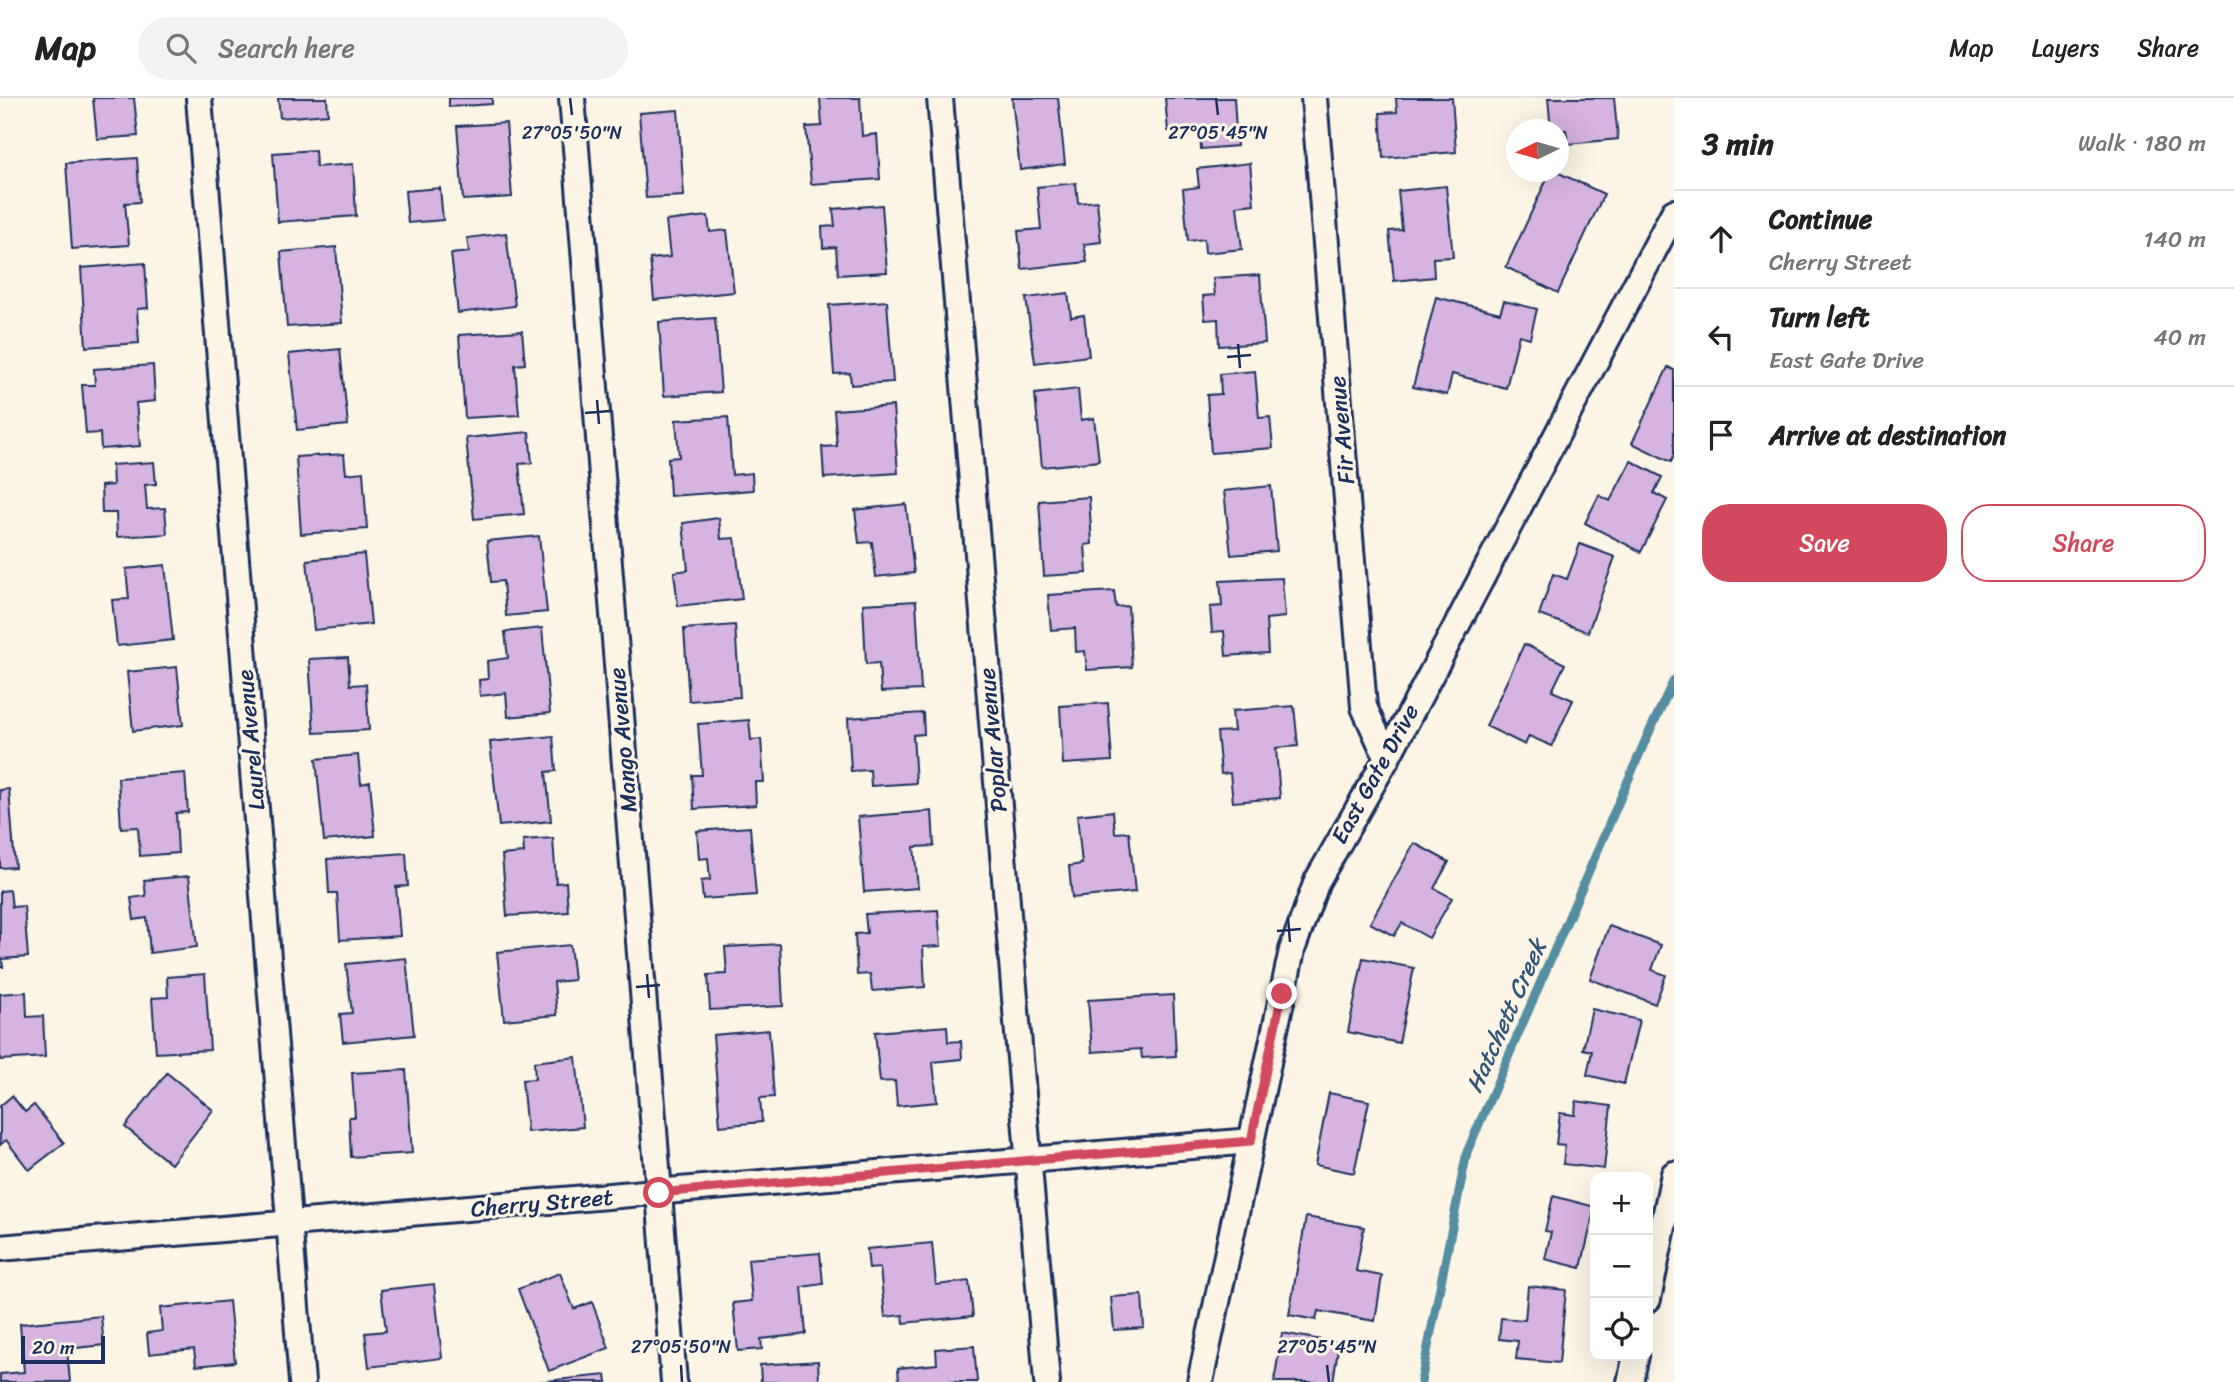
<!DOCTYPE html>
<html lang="en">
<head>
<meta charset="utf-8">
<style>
	:root { --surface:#fff; --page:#f2f2f2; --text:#222; --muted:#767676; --line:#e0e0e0; --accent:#d1495b }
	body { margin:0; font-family:Sriracha,sans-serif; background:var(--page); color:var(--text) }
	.controls { position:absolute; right:21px; bottom:21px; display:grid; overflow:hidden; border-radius:14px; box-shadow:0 7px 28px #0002 }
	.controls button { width:63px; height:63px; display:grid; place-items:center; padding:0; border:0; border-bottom:2px solid var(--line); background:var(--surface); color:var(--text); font:35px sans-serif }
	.compass { position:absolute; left:1506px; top:21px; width:63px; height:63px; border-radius:50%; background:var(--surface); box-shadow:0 7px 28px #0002; rotate:265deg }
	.scale { position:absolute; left:21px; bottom:18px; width:84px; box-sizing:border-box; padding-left:7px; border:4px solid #1b2f5e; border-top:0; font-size:19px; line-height:24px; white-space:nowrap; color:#1b2f5e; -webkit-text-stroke:5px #fcf5e5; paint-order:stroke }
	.stop { position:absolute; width:21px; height:21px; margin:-16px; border:5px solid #d1495b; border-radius:50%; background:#fff }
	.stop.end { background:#d1495b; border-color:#fff; box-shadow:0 2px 7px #0008 }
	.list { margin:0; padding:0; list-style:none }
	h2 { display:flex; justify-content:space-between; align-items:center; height:91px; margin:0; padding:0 28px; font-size:30px }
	h2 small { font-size:23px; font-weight:400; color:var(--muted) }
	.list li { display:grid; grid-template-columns:46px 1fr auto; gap:21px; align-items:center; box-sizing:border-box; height:98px; padding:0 28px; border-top:2px solid var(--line) }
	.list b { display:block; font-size:26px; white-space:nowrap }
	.list p { margin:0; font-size:23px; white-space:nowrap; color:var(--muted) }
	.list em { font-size:23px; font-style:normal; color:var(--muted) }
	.actions { display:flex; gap:14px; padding:21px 28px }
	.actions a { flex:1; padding:16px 0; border:2px solid var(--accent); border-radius:28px; text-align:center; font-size:24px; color:var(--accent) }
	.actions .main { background:var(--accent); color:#fff }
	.icon { flex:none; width:38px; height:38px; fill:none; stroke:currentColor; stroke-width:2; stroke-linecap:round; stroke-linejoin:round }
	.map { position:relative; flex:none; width:1674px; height:1284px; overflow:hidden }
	header { display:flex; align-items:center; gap:42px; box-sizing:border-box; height:98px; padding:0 35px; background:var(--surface); border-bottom:2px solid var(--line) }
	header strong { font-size:33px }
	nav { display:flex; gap:38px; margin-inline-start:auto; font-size:24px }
	.search { width:490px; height:63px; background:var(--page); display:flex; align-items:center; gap:18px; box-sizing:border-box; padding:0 24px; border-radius:38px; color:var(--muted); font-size:26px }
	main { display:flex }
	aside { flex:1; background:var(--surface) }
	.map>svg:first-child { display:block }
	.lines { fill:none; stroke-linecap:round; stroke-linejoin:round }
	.stream { stroke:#558da3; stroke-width:9 }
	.building { fill:#d5b4df; stroke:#1b2f5e; stroke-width:2 }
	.street-casing { stroke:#1b2f5e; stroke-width:30 }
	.street { stroke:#fcf5e5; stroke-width:24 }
	.route { stroke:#d1495b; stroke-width:9 }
	.ticks { fill:none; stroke:#1b2f5e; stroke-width:2.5 }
	.labels { text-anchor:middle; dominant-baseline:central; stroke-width:6; stroke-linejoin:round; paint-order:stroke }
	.street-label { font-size:23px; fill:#1b2f5e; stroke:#fcf5e5 }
	.water-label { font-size:24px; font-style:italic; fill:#33567b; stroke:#fcf5e5 }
	.ticks-label { font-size:18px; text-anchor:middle; fill:#1b2f5e; stroke:#fcf5e5; stroke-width:6; stroke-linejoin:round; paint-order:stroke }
</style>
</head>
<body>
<header>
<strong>Map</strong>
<div class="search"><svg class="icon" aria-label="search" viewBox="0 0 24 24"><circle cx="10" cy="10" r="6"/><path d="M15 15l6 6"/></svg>Search here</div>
<nav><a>Map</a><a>Layers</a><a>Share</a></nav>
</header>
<main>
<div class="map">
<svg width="1674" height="1284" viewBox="0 0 1674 1284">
	<rect width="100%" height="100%" fill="#fcf5e5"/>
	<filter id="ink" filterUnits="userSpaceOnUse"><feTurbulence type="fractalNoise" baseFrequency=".0143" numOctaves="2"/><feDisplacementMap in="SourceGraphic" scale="14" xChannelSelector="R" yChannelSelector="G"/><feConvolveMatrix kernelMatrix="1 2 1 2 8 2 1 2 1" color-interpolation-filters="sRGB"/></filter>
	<g filter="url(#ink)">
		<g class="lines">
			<polyline class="stream" points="1421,1284 1467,1054 1646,641 1674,582"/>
		</g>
		<g class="building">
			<polygon points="93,0 134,0 138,38 97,41"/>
			<polygon points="278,0 327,0 328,16 280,20"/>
			<polygon points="449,0 492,0 492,6 449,9"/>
			<polygon points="820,0 860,0 862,38 877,36 880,81 811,86 806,29 822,28"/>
			<polygon points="1012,0 1058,0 1065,66 1020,72"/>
			<polygon points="1165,0 1234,0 1237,48 1201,51 1200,30 1168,33"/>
			<polygon points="1396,0 1452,0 1456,54 1383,60 1380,15 1397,14"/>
			<polygon points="1548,0 1614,0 1618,41 1568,46 1566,32 1551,32"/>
			<polygon points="678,12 684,98 646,100 639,15"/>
			<polygon points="506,25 512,99 463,102 457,28"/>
			<polygon points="315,52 316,69 353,66 356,118 278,124 273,55"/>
			<polygon points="137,60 140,104 125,105 129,147 72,151 66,65"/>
			<polygon points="1250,65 1254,106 1237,108 1242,151 1205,155 1204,141 1188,143 1183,91 1199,89 1197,71"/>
			<polygon points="1550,74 1557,74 1604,96 1558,195 1506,169"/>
			<polygon points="1076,85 1078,105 1097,103 1101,144 1084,146 1087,164 1022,171 1018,133 1041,131 1037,89"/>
			<polygon points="1446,88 1453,159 1433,160 1434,179 1394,183 1389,133 1402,132 1398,93"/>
			<polygon points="440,90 443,122 408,125 405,93"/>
			<polygon points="882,107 887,174 838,177 836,149 823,150 822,129 835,128 833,111"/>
			<polygon points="708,118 710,134 727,132 734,194 654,202 650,161 670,159 666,123"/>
			<polygon points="506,135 515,208 458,215 451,156 469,154 467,140"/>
			<polygon points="336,149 342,225 287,229 281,154"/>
			<polygon points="145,165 148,210 137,211 139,245 86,249 81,170"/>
			<polygon points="1260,177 1265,245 1219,248 1218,221 1205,222 1203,198 1215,197 1213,180"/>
			<polygon points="1068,195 1071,219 1084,217 1089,258 1035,265 1026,200"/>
			<polygon points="1436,199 1500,215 1504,203 1537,211 1530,240 1519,237 1506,290 1452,276 1447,297 1413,289"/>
			<polygon points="887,203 893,284 851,287 850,275 834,276 829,207"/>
			<polygon points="715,220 721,294 664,298 659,224"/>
			<polygon points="522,233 525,266 515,267 519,317 465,320 459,237"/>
			<polygon points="340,251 348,327 297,332 289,256"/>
			<polygon points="153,267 155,303 136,305 140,348 101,351 100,335 86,336 82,287 95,287 94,271"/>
			<polygon points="1668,269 1674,272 1674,358 1671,364 1632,345"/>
			<polygon points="1255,273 1259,320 1270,319 1273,350 1211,355 1207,297 1221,296 1220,276"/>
			<polygon points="1078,291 1081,322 1094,320 1099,363 1042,369 1035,296"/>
			<polygon points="893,308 898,375 824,380 822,349 837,348 834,312"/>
			<polygon points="728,319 732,377 752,375 753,392 670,398 668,360 679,359 676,322"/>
			<polygon points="529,334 532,365 519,366 524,416 474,421 466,340"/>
			<polygon points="344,356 346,376 363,374 367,431 301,436 296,359"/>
			<polygon points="1631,363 1662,379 1654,395 1667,402 1641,454 1585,425 1599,397 1610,403"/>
			<polygon points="154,364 156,386 145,387 147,411 165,410 167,436 117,439 116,415 102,415 101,388 113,387 112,367"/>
			<polygon points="1271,388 1277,453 1231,457 1224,393"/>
			<polygon points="1089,399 1092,446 1085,447 1087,475 1044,478 1039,403"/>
			<polygon points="906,406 914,475 876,479 872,444 859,445 855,412"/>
			<polygon points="719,420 721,441 735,440 742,501 678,508 674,474 688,472 683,425"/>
			<polygon points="539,438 547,514 506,518 503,483 491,484 487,443"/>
			<polygon points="1580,446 1615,459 1588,534 1539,517 1553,476 1567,481"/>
			<polygon points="364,456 371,526 314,532 307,462"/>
			<polygon points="165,467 173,542 117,548 112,502 129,501 126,471"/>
			<polygon points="1282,480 1285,519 1266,521 1268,555 1226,558 1224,533 1212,534 1210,509 1222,508 1220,483"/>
			<polygon points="1114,493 1116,509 1128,508 1132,569 1087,572 1085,553 1076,554 1075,530 1051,532 1048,497"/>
			<polygon points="916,503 921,592 881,594 879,565 866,566 863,506"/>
			<polygon points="735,527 740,599 689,603 684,531"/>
			<polygon points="542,530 550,615 508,619 506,595 480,598 479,582 488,581 487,563 508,560 505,534"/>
			<polygon points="1524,546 1565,566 1552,593 1573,602 1552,648 1529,638 1525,647 1486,628"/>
			<polygon points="348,559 350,587 366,586 369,632 314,635 309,561"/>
			<polygon points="177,569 183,627 133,633 127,574"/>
			<polygon points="1108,605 1112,663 1063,666 1060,608"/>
			<polygon points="1294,608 1298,648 1276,650 1280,700 1233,704 1230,675 1221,676 1217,634 1234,633 1232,613"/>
			<polygon points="923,615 924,636 913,637 916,685 871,688 870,672 851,673 848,620"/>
			<polygon points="749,622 751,642 761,641 764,684 755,684 756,707 694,711 692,677 702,677 698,626"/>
			<polygon points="553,638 556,673 546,674 551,723 499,728 490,644"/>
			<polygon points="358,657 361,686 370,684 375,738 324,743 316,661"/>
			<polygon points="185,675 188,714 176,715 178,755 140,758 138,729 121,730 118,680"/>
			<polygon points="9,691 15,769 0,770 0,692"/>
			<polygon points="932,713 934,748 914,749 918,790 864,794 858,719"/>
			<polygon points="1113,713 1115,735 1129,734 1135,794 1072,800 1069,768 1082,766 1077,717"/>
			<polygon points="750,729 756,797 703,801 701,783 710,782 708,760 699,761 697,733"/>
			<polygon points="553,740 556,785 566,784 568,814 507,818 502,757 524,755 523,742"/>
			<polygon points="1414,745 1449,764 1434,790 1452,800 1429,840 1402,825 1394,838 1370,825"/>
			<polygon points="406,755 408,788 396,789 400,838 340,842 337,795 329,795 327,761"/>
			<polygon points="189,778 197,849 150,855 147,820 134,822 131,800 146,798 144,782"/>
			<polygon points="10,792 12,809 24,808 28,859 2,861 3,869 0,869 0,793"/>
			<polygon points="938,812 941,848 923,849 925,889 872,893 870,876 857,877 855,836 867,835 865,816"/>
			<polygon points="1609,828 1661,847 1652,872 1666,877 1655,906 1590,881"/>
			<polygon points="780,846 783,908 710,912 708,877 727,876 725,849"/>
			<polygon points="570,847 574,882 554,884 557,917 504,922 497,854"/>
			<polygon points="406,860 414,937 343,944 340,916 352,915 346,866"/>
			<polygon points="1363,860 1414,870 1399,945 1348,934"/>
			<polygon points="205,876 210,952 156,955 152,900 168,899 167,879"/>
			<polygon points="26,894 27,919 43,918 45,959 0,962 0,896"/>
			<polygon points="1173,897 1176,958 1142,960 1141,951 1092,954 1088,902"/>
			<polygon points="1592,911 1639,922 1624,986 1587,977 1592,953 1583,951"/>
			<polygon points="947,928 948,944 961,943 962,961 933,964 937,1004 897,1008 895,983 880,984 875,934"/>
			<polygon points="769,932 774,999 760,1000 762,1024 720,1028 713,937"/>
			<polygon points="576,959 583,1029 527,1034 522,982 535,981 534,964"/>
			<polygon points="406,972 412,1055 351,1059 349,1019 355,1019 352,975"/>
			<polygon points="167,975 213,1012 171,1066 125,1029"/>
			<polygon points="1329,995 1369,1003 1354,1075 1315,1067"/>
			<polygon points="12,998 25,1014 34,1007 64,1045 29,1072 6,1042 0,1047 0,1008"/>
			<polygon points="1576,1003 1611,1008 1604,1071 1563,1066 1565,1047 1556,1046 1560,1015 1575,1017"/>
			<polygon points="1553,1098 1595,1109 1581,1170 1545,1161 1551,1134 1545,1133"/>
			<polygon points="1306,1119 1364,1129 1356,1173 1382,1178 1375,1223 1318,1213 1316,1222 1289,1217"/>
			<polygon points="932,1145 936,1187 969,1183 973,1218 904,1225 903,1217 885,1219 880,1170 869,1171 867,1151"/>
			<polygon points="820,1155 823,1186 802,1189 806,1236 761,1241 762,1251 738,1253 733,1205 752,1203 748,1161"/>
			<polygon points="560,1175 574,1211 592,1204 609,1250 549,1273 518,1191"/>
			<polygon points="434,1186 442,1260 369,1269 365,1235 386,1233 381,1192"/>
			<polygon points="1528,1188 1566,1192 1559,1265 1516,1261 1518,1243 1499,1241 1501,1220 1525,1222"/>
			<polygon points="1142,1197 1144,1230 1114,1232 1111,1199"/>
			<polygon points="229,1203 235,1264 196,1268 194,1251 149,1256 147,1235 162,1233 160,1210"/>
			<polygon points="101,1218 104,1247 67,1251 70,1284 0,1284 0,1276 24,1274 20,1226"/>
			<polygon points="1282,1235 1339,1245 1333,1284 1274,1284"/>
			<polygon points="974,1248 977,1284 899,1284 898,1270 937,1266 936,1251"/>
			<polygon points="818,1263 819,1284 761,1284 760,1267"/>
			<polygon points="606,1277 607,1284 535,1284"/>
		</g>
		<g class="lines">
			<g class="street-casing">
				<g id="street">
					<polyline points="199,0 302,1284"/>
					<polyline points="572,0 674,1284"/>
					<polyline points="940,0 1047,1284"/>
					<polyline points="1314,0 1364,609 1387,660"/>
					<polyline points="0,1150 1251,1043"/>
					<polyline points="1648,1201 1674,1076"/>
					<polyline points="1200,1284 1292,852 1317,783 1387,660 1674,114"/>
					<polyline points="1630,1284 1636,1258"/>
				</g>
			</g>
			<use href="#street" class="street"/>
		</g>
	</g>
	<g class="lines" filter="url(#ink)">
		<polyline class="route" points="659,1095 1251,1043 1282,896"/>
	</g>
	<path class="ticks" d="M570,0L572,17M1216,0L1218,17M1238,246L1240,270M1227,259L1251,257M597,302L599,326M585,315L610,313M1288,820L1290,844M1277,833L1301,831M647,876L649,900M636,889L660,887M681,1267L682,1284M1327,1267L1329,1284"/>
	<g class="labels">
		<g class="street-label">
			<text transform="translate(1342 332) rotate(-95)">Fir Avenue</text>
			<text transform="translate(251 642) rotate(-95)">Laurel Avenue</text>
			<text transform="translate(623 642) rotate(-95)">Mango Avenue</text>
			<text transform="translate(993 642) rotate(-95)">Poplar Avenue</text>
			<text transform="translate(1375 676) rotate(-61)">East Gate Drive</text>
			<text transform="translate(542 1105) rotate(-5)">Cherry Street</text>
		</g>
		<g class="water-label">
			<text transform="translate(1506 918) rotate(-66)">Hatchett Creek</text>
		</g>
	</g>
	<g class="ticks-label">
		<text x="572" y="41">27°05'50"N</text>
		<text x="1218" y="41">27°05'45"N</text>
		<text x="681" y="1255">27°05'50"N</text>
		<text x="1327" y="1255">27°05'45"N</text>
	</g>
</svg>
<div class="controls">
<button>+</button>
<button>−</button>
<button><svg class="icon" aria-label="locate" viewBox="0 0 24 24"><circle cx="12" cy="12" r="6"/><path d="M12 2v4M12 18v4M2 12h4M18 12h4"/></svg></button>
</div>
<svg class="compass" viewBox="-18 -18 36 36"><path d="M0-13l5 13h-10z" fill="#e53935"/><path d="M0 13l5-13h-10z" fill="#767676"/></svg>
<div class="scale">20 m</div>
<div class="stop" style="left:659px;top:1095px"></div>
<div class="stop end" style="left:1282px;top:896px"></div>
</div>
<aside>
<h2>3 min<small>Walk · 180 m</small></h2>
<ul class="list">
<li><svg class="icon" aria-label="ahead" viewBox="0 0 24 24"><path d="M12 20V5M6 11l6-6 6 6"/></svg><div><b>Continue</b><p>Cherry Street</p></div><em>140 m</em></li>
<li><svg class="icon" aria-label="left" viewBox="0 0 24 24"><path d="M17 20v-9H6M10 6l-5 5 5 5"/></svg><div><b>Turn left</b><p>East Gate Drive</p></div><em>40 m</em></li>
<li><svg class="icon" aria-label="arrive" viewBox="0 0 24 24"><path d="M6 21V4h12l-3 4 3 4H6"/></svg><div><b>Arrive at destination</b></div></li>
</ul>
<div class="actions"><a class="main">Save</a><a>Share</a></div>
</aside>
</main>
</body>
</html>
